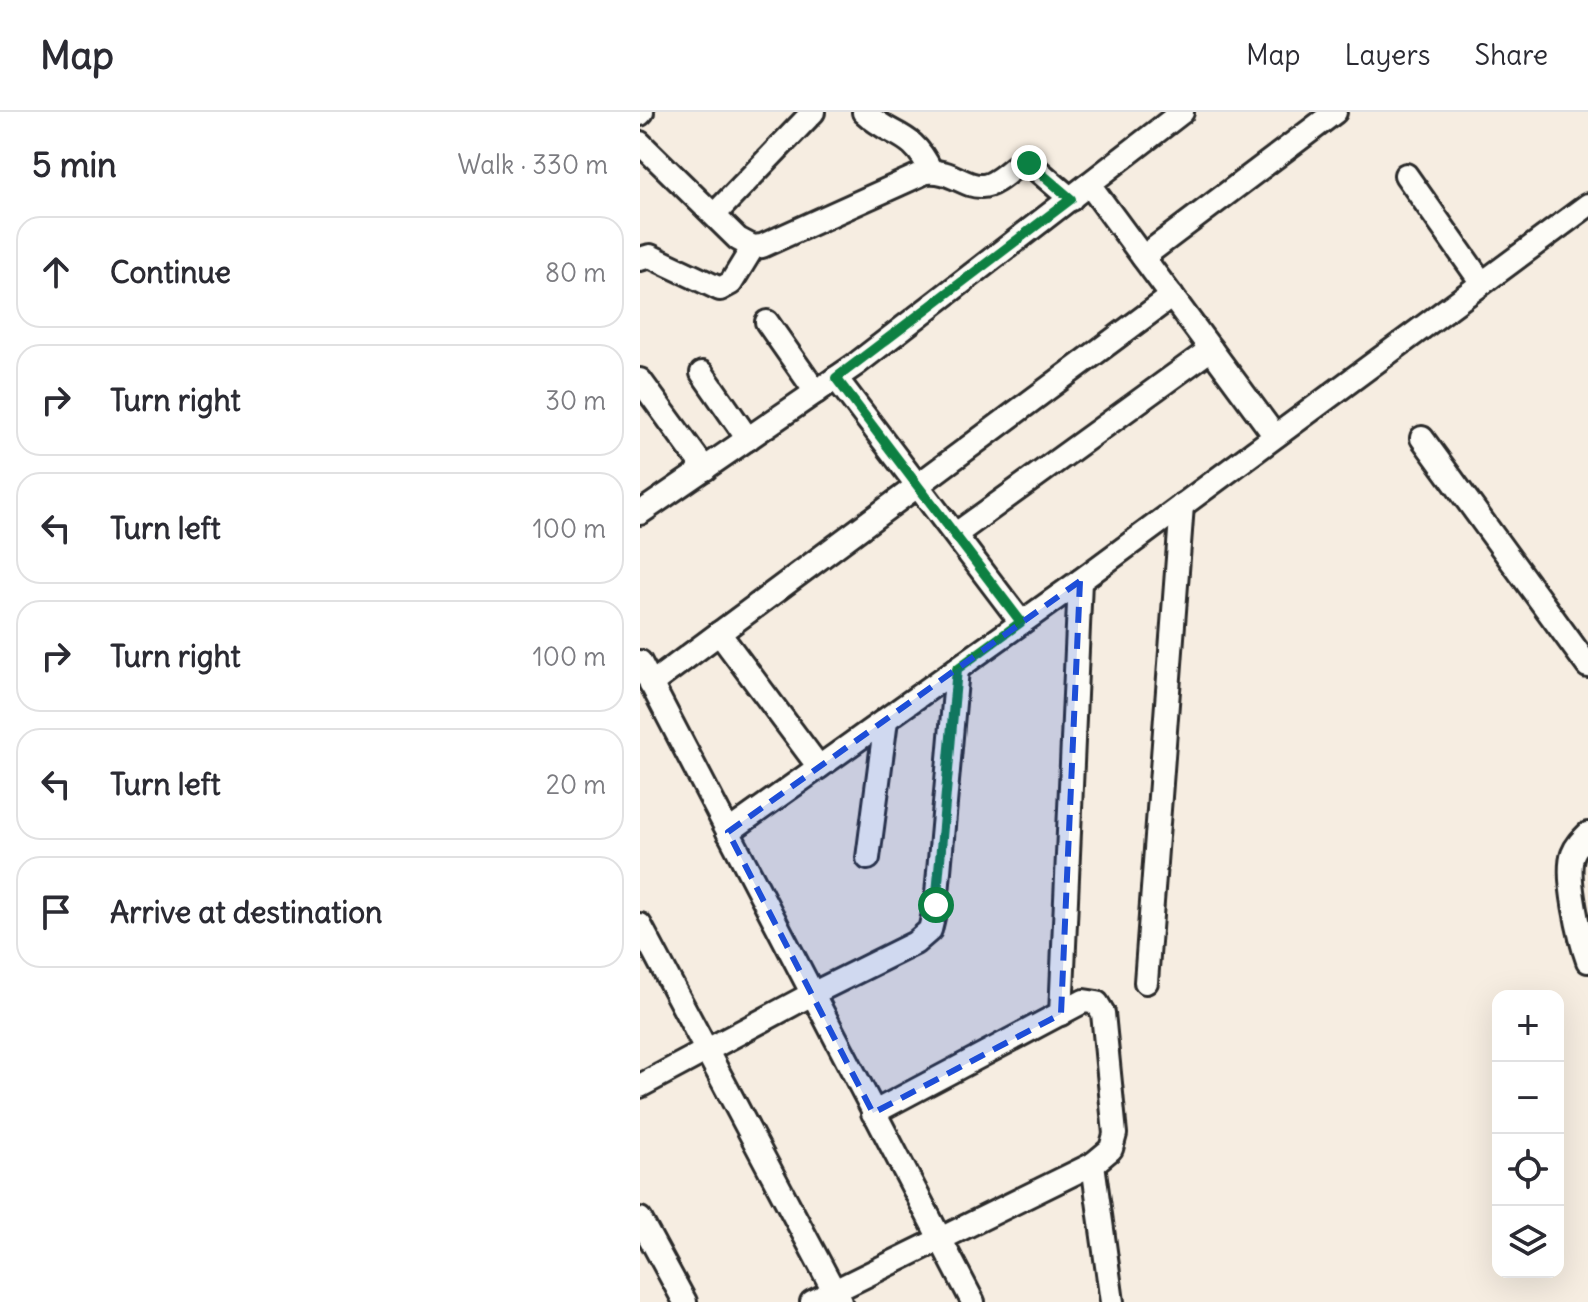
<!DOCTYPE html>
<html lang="en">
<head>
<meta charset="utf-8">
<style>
	:root { --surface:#fff; --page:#f7f7f7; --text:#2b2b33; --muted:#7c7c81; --line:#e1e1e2 }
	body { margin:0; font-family:Delius,sans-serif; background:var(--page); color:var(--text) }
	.controls { position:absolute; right:24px; bottom:24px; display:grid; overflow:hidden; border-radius:16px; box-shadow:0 8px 32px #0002 }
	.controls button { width:72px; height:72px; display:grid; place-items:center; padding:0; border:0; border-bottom:2px solid var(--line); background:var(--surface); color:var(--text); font:40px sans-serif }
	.stop { position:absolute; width:24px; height:24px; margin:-18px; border:6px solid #0b8043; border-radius:50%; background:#fff }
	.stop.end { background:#0b8043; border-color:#fff; box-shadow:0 2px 8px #0008 }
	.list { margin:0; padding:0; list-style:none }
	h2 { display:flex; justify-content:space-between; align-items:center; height:104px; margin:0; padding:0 32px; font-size:34px }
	h2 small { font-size:26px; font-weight:400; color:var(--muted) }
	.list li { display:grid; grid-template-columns:52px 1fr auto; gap:24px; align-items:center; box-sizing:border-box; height:112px; margin:0 16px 16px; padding:0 16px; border:2px solid var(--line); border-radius:24px }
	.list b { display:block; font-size:30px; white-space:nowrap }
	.list em { font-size:26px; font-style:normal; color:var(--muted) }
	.icon { flex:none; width:44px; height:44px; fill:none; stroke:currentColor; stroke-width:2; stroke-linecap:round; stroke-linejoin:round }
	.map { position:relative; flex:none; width:948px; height:1190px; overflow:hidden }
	header { display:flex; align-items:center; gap:48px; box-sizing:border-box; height:112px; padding:0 40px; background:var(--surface); border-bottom:2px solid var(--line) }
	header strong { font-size:38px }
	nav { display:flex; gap:44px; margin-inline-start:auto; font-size:28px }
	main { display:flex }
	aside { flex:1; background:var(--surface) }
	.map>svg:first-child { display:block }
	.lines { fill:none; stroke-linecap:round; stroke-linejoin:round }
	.minor-casing { stroke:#2b2b2b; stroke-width:28 }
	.minor { stroke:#fdfcf7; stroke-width:22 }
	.route { stroke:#0b8043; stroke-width:10 }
	.marked { fill:#1d4ed8; fill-opacity:0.2; stroke:#1d4ed8; stroke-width:6; stroke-dasharray:16 10; stroke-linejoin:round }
</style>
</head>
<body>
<header>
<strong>Map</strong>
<nav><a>Map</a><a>Layers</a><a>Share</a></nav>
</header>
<main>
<aside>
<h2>5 min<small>Walk · 330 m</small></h2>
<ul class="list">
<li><svg class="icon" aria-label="ahead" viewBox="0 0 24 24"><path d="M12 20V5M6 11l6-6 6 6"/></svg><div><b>Continue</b></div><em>80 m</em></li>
<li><svg class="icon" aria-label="right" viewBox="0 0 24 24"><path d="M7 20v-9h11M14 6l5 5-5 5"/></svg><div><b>Turn right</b></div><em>30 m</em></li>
<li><svg class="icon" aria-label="left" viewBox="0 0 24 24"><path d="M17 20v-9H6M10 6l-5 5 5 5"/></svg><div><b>Turn left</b></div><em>100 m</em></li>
<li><svg class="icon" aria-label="right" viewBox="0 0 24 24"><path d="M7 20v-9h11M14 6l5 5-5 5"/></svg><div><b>Turn right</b></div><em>100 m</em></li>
<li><svg class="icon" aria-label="left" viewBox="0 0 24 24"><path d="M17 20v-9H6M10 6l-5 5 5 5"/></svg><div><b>Turn left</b></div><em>20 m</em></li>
<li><svg class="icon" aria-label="arrive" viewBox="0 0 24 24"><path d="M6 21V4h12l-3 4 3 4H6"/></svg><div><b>Arrive at destination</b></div></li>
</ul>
</aside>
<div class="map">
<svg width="948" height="1190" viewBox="0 0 948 1190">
	<rect width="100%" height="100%" fill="#f6ede1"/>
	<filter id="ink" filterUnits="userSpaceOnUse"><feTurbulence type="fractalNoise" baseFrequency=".0125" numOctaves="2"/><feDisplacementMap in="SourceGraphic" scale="16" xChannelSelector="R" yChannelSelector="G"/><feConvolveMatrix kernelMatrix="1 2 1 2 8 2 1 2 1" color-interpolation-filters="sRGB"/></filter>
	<g filter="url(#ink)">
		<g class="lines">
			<g class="minor-casing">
				<g id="minor">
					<path d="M224,0C253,27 271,17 291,59"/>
					<polyline points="0,2 2,0"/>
					<path d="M0,31L98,127L113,135L122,134L286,60C311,57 323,75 342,74C355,74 370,58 381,50L389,51L431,87"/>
					<polyline points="766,63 842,171"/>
					<polyline points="449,72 635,324"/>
					<polyline points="75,102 173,0"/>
					<polyline points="503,145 695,0"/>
					<polyline points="0,147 10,144 80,177 91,171 113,135"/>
					<polyline points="127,210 176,280"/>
					<polyline points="62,261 108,327"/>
					<polyline points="196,266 381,510"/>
					<polyline points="0,268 65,357"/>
					<polyline points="782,326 948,554"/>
					<polyline points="0,401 215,253 542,0"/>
					<polyline points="316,422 571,237"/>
					<polyline points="79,521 179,655"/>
					<polyline points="0,550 333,1190"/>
					<polyline points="11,572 532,184"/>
					<polyline points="88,720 440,469 948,93"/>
					<path d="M948,722C942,728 936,734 933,742C925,763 940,827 948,849"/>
					<polyline points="228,746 246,608"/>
					<polyline points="0,813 200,1190"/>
					<polyline points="506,870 542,393"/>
					<polyline points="421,902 440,469"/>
					<polyline points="0,974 172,882 275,831 290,818 296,793 317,557"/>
					<polyline points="453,1052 472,1190"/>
					<polyline points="0,1107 45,1190"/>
					<polyline points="172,1190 453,1052 471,1037 475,1022 463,901 457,891 444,889 233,1001"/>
				</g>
			</g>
			<use href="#minor" class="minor"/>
		</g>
	</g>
	<g class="lines" filter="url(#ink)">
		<polyline class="route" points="296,793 317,557 381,510 196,266 431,87 389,51"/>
	</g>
	<path class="marked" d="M440,469L421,902L233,1001L88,720Z"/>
</svg>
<div class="controls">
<button>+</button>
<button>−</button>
<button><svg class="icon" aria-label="locate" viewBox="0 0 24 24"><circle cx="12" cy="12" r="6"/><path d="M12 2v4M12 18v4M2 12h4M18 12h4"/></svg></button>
<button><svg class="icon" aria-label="layers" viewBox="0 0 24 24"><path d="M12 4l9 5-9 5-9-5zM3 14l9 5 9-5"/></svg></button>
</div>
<div class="stop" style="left:296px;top:793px"></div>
<div class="stop end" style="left:389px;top:51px"></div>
</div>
</main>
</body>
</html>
